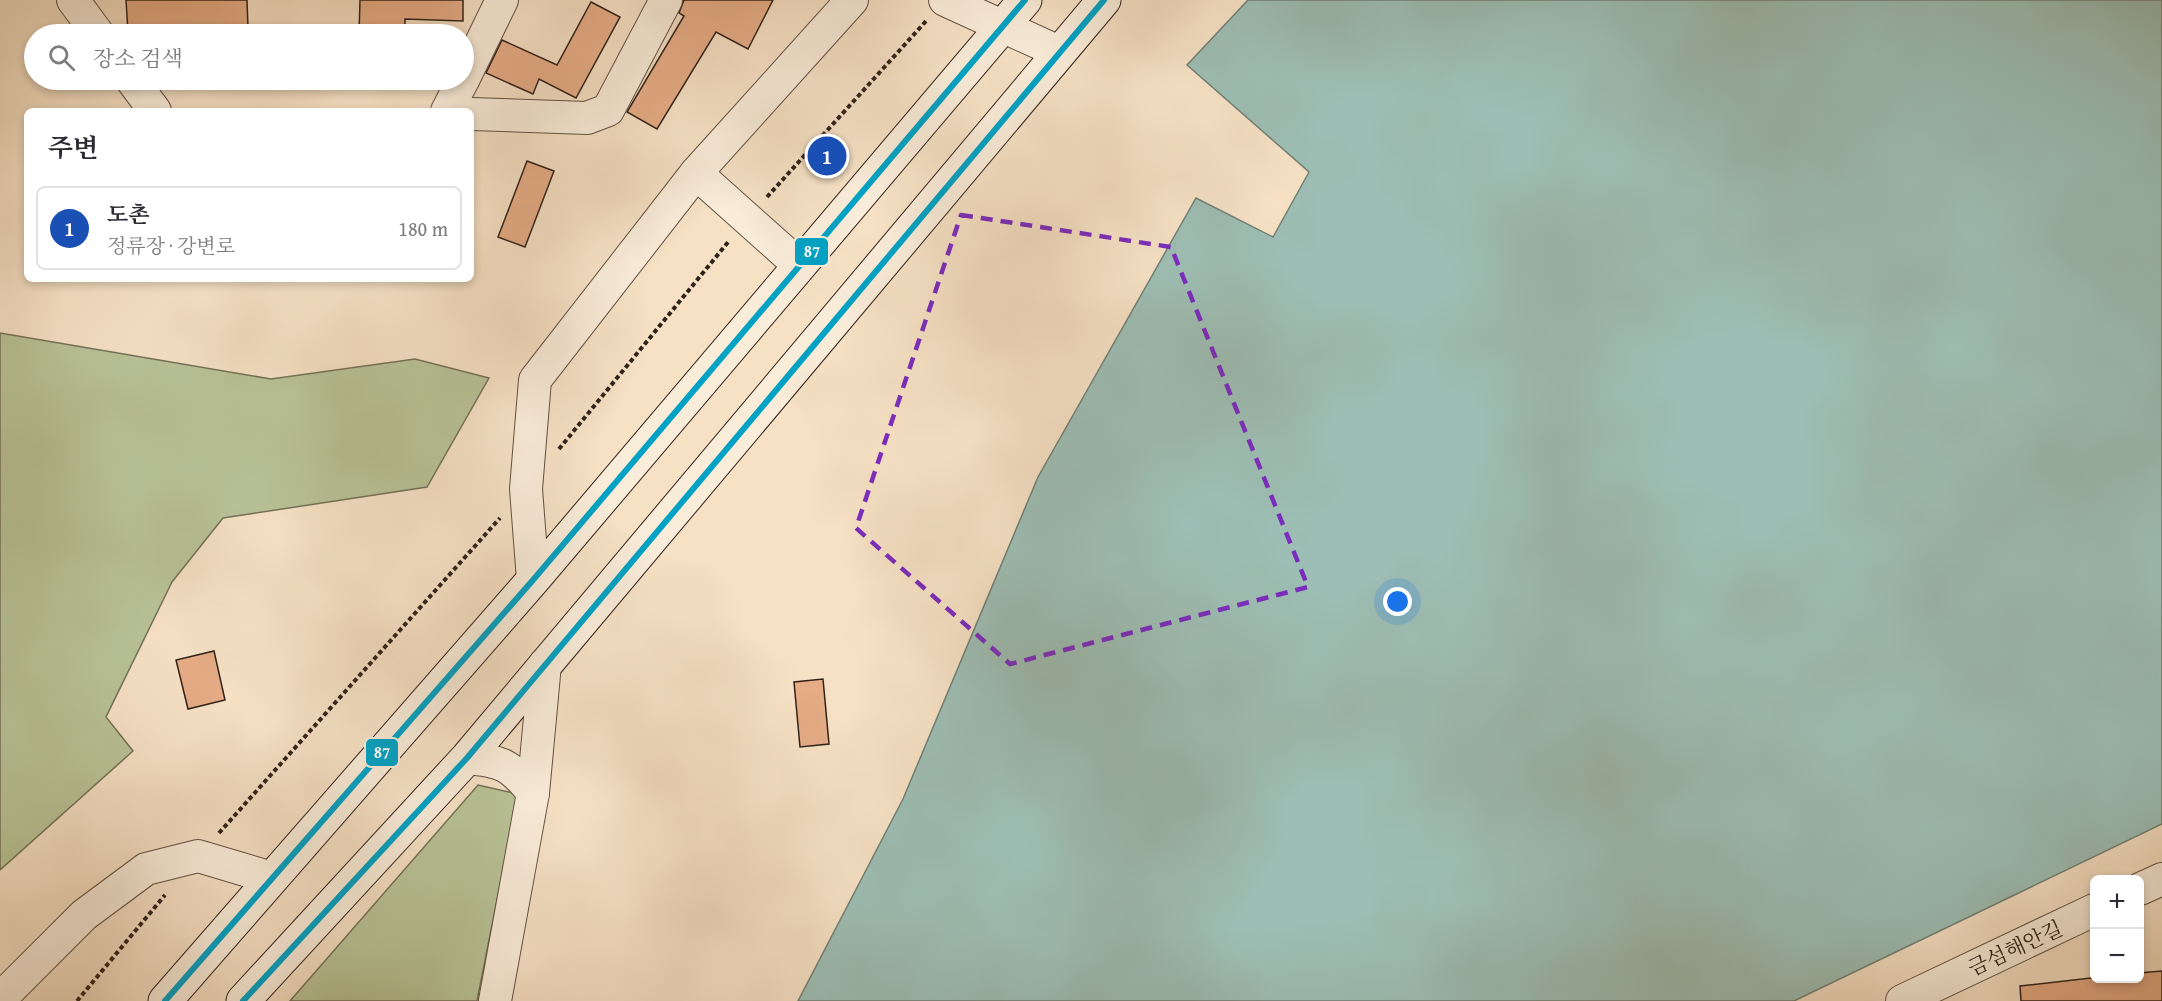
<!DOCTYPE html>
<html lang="ko">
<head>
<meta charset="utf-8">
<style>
	:root { --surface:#fff; --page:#f7f7f7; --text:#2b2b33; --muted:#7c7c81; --line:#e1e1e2; --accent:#8f2418 }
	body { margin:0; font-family:"Gentium Book Plus","Noto Serif KR",serif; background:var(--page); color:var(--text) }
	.controls { position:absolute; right:18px; bottom:18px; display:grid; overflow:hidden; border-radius:9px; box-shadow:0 3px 9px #0003 }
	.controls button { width:54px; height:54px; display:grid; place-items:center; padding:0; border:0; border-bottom:2px solid var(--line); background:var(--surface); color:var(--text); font:30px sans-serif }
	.you { position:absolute; left:1398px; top:602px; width:21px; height:21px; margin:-15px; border:4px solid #fff; border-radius:50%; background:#1a73e8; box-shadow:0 0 0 9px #1a73e833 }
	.badge { display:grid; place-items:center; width:39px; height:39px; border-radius:50%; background:var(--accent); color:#fff; font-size:20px; font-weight:700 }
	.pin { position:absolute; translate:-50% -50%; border:3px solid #fff; box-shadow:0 2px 6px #0006 }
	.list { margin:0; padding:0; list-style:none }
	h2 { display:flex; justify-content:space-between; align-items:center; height:78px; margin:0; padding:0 24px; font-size:26px }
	h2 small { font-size:20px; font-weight:400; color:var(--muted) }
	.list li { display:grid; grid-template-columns:39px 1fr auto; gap:18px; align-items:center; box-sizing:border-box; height:84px; margin:0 12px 12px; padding:0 12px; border:2px solid var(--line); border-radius:9px }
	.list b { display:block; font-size:22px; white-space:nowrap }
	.list p { margin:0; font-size:20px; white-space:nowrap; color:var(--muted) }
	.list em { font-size:20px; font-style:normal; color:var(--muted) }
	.icon { flex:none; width:33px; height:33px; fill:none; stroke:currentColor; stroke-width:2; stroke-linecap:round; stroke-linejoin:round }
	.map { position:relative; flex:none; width:2162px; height:1001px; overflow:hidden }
	.search { position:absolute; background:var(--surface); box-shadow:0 3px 9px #0003; left:24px; top:24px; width:450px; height:66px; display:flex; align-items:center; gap:15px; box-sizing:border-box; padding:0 21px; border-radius:33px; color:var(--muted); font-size:22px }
	.panel { position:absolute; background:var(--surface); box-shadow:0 3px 9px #0003; left:24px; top:108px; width:450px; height:174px; border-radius:9px }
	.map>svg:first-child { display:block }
	.green { fill:#b8c397; stroke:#747258; stroke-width:1.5 }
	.water { fill:#9dbeb4; stroke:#718076; stroke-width:1.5 }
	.building { fill:#e5ac86; stroke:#302219; stroke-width:1.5 }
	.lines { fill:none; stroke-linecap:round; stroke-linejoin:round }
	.minor-casing { stroke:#625244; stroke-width:34 }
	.secondary-casing { stroke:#302219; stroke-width:35 }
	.path { stroke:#302219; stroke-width:4; stroke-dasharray:4.5 3; stroke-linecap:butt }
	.minor { stroke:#f9ecd9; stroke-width:32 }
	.secondary { stroke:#f9ecd9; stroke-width:33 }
	.bus-1-casing { stroke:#f9ecd9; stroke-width:10 }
	.bus-1 { stroke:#02a2c5; stroke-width:6 }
	.marked { fill:none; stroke:#7b2cbf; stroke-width:4.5; stroke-dasharray:12 8; stroke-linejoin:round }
	.labels { text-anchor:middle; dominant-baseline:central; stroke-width:4.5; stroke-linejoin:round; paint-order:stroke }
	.street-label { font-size:21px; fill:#302219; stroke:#f9ecd9 }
	.line-badge { stroke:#f9ecd9; stroke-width:2 }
	.badge-label { font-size:16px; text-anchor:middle; font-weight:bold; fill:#fff }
</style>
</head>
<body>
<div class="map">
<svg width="2162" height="1001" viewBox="0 0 2162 1001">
	<rect width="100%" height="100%" fill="#f6e1c5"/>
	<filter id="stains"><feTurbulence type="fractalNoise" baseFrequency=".00333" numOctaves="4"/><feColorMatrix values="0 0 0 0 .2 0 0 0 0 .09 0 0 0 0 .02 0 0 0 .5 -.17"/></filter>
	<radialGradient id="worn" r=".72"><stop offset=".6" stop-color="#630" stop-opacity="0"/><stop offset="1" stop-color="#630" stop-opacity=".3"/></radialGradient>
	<g class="green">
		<polygon points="0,333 271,379 415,359 489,378 427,487 223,518 172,582 106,717 133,751 0,870"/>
		<polygon points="478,785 518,794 477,1001 290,1001"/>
	</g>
	<polygon class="water" points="1248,0 2162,0 2162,824 1794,1001 798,1001 903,799 1038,477 1196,198 1273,237 1309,172 1187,65"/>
	<g class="building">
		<polygon points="126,0 247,0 248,28 207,30 207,26 128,32"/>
		<polygon points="360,0 463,0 463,21 405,19 405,34 359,34"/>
		<polygon points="684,0 773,0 748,49 716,32 657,129 627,112 684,16 679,13"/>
		<polygon points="591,2 620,17 576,98 539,79 533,94 486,73 502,40 557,65"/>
		<polygon points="527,161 554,171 525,247 498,237"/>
		<polygon points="214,651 225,700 188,709 176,660"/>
		<polygon points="823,679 829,744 800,747 794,682"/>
		<polygon points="2162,971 2162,1001 2021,1001 2020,986 2091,978 2139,978 2139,973"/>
	</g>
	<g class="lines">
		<g class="minor-casing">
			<g id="minor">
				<polyline points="73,0 98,34"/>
				<polyline points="945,0 1059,52"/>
				<polyline points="464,78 502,0"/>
				<polyline points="132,80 155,111"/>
				<polyline points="447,111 463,80"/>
				<polyline points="471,114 587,118 608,110 666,0"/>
				<polyline points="696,173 799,265"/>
				<polyline points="533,580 526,489 535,380 696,173 852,0"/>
				<path d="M467,758C502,761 511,765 533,793"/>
				<polyline points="2140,889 2162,879"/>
				<polyline points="0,999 84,915 146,869 198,856 272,878"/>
				<polyline points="495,1001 533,793 545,664"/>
				<polyline points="1902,1001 2094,910"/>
			</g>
		</g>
		<g class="secondary-casing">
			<g id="secondary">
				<polyline points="165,1001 533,580 1025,0"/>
				<polyline points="243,1001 467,758 1104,0"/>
			</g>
		</g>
		<g class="path">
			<polyline points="767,197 927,20"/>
			<polyline points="559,449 729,241"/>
			<polyline points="219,833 500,518"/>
			<polyline points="77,1001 165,895"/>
		</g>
		<use href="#minor" class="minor"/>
		<use href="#secondary" class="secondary"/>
		<g class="bus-1-casing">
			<g id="bus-1">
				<polyline points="165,1001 533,580 1025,0"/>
				<polyline points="243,1001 467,758 1104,0"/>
			</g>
		</g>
		<use href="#bus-1" class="bus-1"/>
	</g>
	<path class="marked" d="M961,215L1171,247L1308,587L1010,664L856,528Z"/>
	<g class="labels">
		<g class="street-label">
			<text transform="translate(2015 948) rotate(-25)">금섬해안길</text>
		</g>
	</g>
	<g class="line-badge">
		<rect x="794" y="237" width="35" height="29" rx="6" fill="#02a2c5"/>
		<rect x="365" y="738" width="34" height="29" rx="6" fill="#02a2c5"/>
	</g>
	<g class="badge-label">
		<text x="812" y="257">87</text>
		<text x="382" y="758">87</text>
	</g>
	<rect width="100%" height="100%" filter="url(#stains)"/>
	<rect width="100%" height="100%" fill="url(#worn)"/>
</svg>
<div class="controls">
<button>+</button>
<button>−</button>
</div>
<div class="you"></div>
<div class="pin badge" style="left:827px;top:156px;background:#1a4fb4">1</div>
<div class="search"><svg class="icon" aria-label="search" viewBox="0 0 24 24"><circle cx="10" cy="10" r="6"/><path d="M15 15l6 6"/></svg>장소 검색</div>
<section class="panel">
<h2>주변<small></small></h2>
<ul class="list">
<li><span class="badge" style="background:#1a4fb4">1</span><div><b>도촌</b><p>정류장 · 강변로</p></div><em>180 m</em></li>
</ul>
</section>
</div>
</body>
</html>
